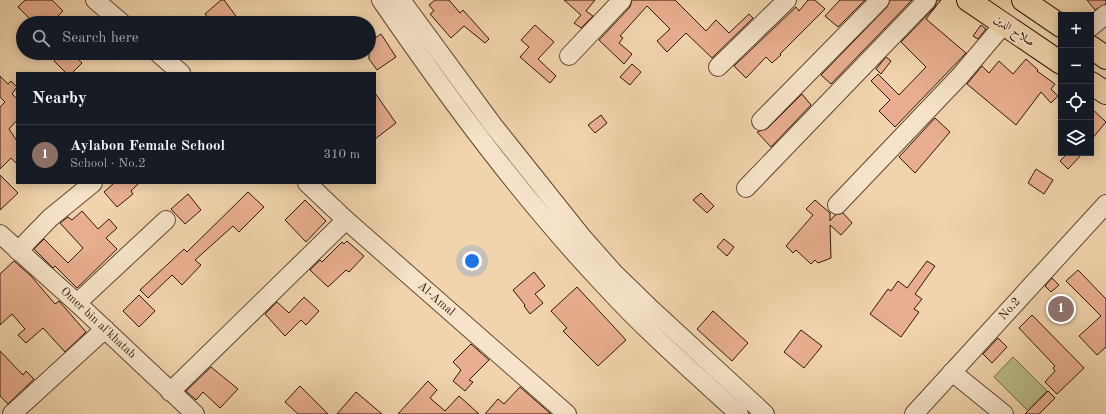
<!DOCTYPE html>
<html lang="en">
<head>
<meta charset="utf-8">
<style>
	:root { --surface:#171b24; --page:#242831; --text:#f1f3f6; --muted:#9ea1a6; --line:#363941; --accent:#c59692 }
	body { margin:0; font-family:"Old Standard TT",Amiri,serif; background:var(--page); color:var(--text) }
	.controls { position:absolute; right:12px; top:12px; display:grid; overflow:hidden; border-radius:0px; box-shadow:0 2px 10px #0003 }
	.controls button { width:36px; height:36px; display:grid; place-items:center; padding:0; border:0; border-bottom:1px solid var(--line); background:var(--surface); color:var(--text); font:20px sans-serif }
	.you { position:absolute; left:472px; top:261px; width:14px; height:14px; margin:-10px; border:3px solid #fff; border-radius:50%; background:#1a73e8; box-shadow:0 0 0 6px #1a73e833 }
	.badge { display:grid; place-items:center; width:26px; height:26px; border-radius:50%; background:var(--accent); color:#fff; font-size:13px; font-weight:700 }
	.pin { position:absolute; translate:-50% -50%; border:2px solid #fff; box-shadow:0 1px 4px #0006 }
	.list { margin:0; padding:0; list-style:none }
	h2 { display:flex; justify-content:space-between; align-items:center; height:52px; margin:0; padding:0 16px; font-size:17px }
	h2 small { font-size:13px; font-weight:400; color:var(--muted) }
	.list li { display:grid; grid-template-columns:26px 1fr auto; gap:12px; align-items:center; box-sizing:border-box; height:60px; padding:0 16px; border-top:1px solid var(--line) }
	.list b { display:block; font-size:15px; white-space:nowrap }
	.list p { margin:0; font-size:13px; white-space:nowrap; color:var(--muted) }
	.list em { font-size:13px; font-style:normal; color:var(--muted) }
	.icon { flex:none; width:22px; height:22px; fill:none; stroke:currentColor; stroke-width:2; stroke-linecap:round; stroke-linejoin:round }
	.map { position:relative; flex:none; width:1106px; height:414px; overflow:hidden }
	.search { position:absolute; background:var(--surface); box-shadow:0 2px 10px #0003; left:16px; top:16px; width:360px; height:44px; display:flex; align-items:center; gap:10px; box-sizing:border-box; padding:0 14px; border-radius:22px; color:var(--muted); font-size:15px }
	.panel { position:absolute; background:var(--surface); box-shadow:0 2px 10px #0003; left:16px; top:72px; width:360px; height:112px; border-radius:0px }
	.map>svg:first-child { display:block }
	.green { fill:#babd89; stroke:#746b4a }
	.building { fill:#e8ae8f; stroke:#2f190b }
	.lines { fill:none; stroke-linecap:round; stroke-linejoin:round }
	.minor-casing { stroke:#604833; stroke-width:20 }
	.highway-casing { stroke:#2f190b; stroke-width:24 }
	.minor { stroke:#f6e3c9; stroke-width:18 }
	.highway { stroke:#f1d4ac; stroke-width:22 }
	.labels { text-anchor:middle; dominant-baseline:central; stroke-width:3; stroke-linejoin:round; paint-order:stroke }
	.street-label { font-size:12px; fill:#2f190b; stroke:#f6e3c9 }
</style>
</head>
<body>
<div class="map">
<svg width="1106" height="414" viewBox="0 0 1106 414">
	<rect width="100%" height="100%" fill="#f1d4ac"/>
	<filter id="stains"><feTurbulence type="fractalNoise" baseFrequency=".005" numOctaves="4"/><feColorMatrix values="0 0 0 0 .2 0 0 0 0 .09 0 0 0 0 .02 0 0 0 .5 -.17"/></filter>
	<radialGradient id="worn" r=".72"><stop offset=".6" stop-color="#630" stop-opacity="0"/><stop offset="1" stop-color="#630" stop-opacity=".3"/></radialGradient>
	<polygon class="green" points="1013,357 1047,391 1027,410 994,377"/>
	<g class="building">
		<polygon points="25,0 52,0 63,11 51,23 34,23 18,7"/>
		<polygon points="221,0 224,0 241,23 213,23 205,14"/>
		<polygon points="435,0 449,0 460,13 463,10 489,39 485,43 464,26 451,38 430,14 434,11 429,5"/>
		<polygon points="564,0 595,0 586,11 593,16 581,28 574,23 581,15"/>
		<polygon points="632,0 675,0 706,31 716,20 729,33 749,14 753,18 712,58 686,33 667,52 657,41 670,29 647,6 620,36 623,38 619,43 632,54 624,64 599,40 630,7"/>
		<polygon points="808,0 815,0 825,9 780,54 781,55 772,63 766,57 746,78 734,66 796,7 799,11"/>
		<polygon points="840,0 865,0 838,27 825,16"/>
		<polygon points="890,0 912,0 831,84 821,75 887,7"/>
		<polygon points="937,0 941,0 926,19 966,53 895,127 879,111 890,100 871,81 878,74 899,95 926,67 901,42 935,7"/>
		<polygon points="1087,0 1106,0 1106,4 1095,10"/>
		<polygon points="535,25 554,42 538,59 556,76 550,83 520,57 529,47 521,40"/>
		<polygon points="981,25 986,29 978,39 973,36"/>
		<polygon points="381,34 396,57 377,70 369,59 369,42"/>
		<polygon points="62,53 71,53 82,63 72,73 66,73 54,61"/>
		<polygon points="886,57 891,61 881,74 876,69"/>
		<polygon points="1026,59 1038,70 1037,71 1055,84 1051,89 1058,96 1051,103 1041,92 1016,125 967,84 982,66 989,73 999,61 1013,74"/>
		<polygon points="632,64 641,72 630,85 620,77"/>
		<polygon points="0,76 8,84 11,81 17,87 12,94 17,99 17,120 9,129 17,141 17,164 11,158 0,169 0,107 5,102 0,97"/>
		<polygon points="375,93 396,123 375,139"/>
		<polygon points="802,94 811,105 771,147 757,132 768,128"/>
		<polygon points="1091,108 1106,122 1091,140"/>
		<polygon points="601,115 607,123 595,133 588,125"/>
		<polygon points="935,118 950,132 915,173 899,157"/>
		<polygon points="1068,153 1083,153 1068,169 1060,161"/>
		<polygon points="1036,169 1053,180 1044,194 1028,183"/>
		<polygon points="0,175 18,193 0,210"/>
		<polygon points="114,183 139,183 131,191 133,194 117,207 104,192"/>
		<polygon points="248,192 264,207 239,232 233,226 195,260 201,265 182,285 172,275 148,298 140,290 184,249 187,252"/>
		<polygon points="701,193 714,206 707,213 693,200"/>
		<polygon points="188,194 201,210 185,224 171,209"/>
		<polygon points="305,200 326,221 306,242 285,220"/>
		<polygon points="815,200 830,213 830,221 835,215 843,213 852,223 841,235 830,225 831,258 818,263 815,260 811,264 796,250 793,253 786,246 813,215 806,209"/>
		<polygon points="82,211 98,229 109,219 117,228 106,238 117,249 77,288 55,266 53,268 34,249 44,239 68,263 83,248 60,223 68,217 72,220"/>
		<polygon points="724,239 734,247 727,256 717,247"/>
		<polygon points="347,241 364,256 349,272 346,270 328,287 310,270 320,260 322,262 342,242 344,244"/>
		<polygon points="14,261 31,276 55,304 59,301 86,332 65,352 43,328 26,343 18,335 25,329 12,314 0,325 0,274"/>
		<polygon points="927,261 935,266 915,294 922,299 914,309 919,312 901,337 870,314 888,289 891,291 898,281 907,288"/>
		<polygon points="1078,270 1106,299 1106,347 1097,355 1079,336 1101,316 1066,281"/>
		<polygon points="534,272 545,286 535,294 543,303 530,314 524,306 525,305 513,290"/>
		<polygon points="1052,278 1059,285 1051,292 1045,286"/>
		<polygon points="577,287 626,340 598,366 563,331 567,328 551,311"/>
		<polygon points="139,295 155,311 139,327 123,311"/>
		<polygon points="304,297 319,311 306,325 301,320 285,336 265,314 277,302 289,313"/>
		<polygon points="713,311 748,343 732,361 697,329"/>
		<polygon points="1032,315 1084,368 1057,394 1045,382 1055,371 1053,368 1055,366 1019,328"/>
		<polygon points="801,330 822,346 804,368 784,352"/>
		<polygon points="998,338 1007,347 992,363 983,354"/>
		<polygon points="471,344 489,360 469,380 473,382 465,391 453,381 461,370 453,362"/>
		<polygon points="0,351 23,375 26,371 34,379 8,404 0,396"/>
		<polygon points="211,367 238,389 220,408 203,392 196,400 186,391"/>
		<polygon points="428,381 437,390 430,398 445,411 459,396 479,414 398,414"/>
		<polygon points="300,386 328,414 298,414 285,402"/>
		<polygon points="520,387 551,414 485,414 498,399 504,404"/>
		<polygon points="1048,391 1055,398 1039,414 1025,414"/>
		<polygon points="356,392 382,414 337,414"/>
	</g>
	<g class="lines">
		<g class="minor-casing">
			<g id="minor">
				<polyline points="95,0 122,23"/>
				<path d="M381,0C449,99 521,197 604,285C646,331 693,372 739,414"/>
				<polyline points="401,0 493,125 583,238 614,273 649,307 765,414"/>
				<polyline points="1091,27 1106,14"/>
				<polyline points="158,53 181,73"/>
				<polyline points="569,56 622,0"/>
				<polyline points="718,67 787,0"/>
				<polyline points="761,121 880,0"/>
				<polyline points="307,183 346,220 567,414"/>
				<polyline points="746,188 927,0"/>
				<polyline points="837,205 960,76 1004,24"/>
				<polyline points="0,234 77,303 195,414"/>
				<polyline points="18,251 50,218 93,183"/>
				<polyline points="77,303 166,220"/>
				<polyline points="952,372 1004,414"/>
				<polyline points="170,392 346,220"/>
				<polyline points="12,414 105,329"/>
				<polyline points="914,414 1106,204"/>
			</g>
		</g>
		<g class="highway-casing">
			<g id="highway">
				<polyline points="968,0 1061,63"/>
				<polyline points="1023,0 1061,26"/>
				<polyline points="1091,47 1106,58"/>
				<polyline points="1091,83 1106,93"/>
			</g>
		</g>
		<use href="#minor" class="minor"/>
		<use href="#highway" class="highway"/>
	</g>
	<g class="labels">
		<g class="street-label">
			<text transform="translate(1014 31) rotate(34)">صلاح الدين</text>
			<text transform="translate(436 299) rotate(41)">Al-Amal</text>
			<text transform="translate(1010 309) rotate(-48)">No.2</text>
			<text transform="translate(98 323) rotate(43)">Omer bin al'khatab</text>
		</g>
	</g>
	<rect width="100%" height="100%" filter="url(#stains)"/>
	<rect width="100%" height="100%" fill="url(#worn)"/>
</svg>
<div class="controls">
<button>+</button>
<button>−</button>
<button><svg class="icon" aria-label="locate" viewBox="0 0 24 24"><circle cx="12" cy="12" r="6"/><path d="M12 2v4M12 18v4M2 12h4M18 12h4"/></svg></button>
<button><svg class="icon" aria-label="layers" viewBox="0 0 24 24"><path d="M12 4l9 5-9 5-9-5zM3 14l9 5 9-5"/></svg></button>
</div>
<div class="you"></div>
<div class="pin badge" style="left:1061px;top:309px;background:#8d6e63">1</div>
<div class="search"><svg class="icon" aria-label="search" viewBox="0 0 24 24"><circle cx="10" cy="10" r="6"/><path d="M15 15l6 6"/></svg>Search here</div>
<section class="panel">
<h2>Nearby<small></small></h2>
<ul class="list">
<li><span class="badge" style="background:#8d6e63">1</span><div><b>Aylabon Female School</b><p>School · No.2</p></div><em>310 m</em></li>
</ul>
</section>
</div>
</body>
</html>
